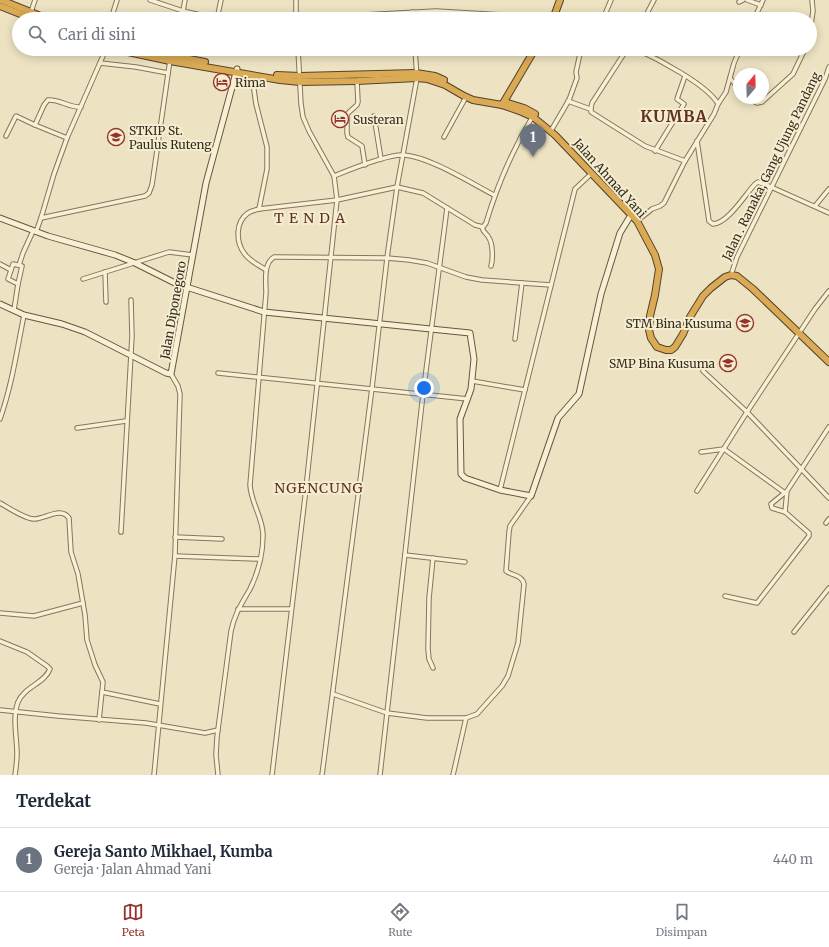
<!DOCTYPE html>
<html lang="id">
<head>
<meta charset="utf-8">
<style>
	:root { --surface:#fff; --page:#f6f6f7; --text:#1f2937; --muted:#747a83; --line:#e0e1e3; --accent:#93332b }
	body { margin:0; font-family:Merriweather,serif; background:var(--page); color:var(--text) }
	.compass { position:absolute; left:733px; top:68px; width:36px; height:36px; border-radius:50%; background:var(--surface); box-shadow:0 2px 10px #0003; rotate:19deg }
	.you { position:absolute; left:424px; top:388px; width:14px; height:14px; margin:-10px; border:3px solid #fff; border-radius:50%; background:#1a73e8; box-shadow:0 0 0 6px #1a73e833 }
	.badge { display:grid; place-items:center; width:26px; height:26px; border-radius:50%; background:var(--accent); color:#fff; font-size:13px; font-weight:700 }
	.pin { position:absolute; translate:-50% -33px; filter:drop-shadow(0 1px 2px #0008) }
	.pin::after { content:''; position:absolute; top:21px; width:14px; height:12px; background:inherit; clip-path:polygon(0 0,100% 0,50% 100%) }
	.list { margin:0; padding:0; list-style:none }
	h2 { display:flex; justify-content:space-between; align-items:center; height:52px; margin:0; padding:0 16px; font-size:17px }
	h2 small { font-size:13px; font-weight:400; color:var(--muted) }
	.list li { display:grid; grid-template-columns:26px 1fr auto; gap:12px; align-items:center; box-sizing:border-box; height:64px; padding:0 16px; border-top:1px solid var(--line) }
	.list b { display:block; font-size:15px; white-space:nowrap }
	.list p { margin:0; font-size:13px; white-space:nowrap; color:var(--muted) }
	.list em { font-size:13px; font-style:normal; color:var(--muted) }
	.icon { flex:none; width:22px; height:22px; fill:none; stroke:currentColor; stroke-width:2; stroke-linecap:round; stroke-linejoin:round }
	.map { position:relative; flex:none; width:829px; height:775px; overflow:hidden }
	.search { position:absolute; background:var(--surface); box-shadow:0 2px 10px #0003; left:12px; right:12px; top:12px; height:44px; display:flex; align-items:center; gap:10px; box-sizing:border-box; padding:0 14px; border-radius:22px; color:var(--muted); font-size:15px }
	.sheet { height:116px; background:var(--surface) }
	nav { display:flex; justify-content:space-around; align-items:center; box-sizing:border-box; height:56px; border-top:1px solid var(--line); background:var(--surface); font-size:11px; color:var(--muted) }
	nav a { display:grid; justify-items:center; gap:2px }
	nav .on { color:var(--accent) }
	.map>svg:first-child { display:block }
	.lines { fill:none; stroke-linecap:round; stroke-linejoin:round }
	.street-casing { stroke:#86755a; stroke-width:5.5 }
	.secondary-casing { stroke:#67563d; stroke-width:7 }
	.highway-casing { stroke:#53422e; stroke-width:8 }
	.street { stroke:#f8f0d5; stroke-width:3.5 }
	.secondary { stroke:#f8f0d5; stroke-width:5 }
	.highway { stroke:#daaa54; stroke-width:6 }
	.labels { text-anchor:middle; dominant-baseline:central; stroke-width:4; stroke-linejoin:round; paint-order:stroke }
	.poi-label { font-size:12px; fill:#362b1d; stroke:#f4edd1; text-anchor:start }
	.street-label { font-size:12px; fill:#362b1d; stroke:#f4edd1 }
	.quarter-label { font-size:14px; letter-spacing:1px; fill:#61311e; stroke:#f4edd1 }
	.district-label { font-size:16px; font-weight:bold; letter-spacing:1px; fill:#61311e; stroke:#f4edd1 }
</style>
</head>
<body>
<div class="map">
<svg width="829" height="775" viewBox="0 0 829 775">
	<rect width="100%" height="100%" fill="#ede3c2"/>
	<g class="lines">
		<g class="street-casing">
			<g id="street">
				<polyline points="150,0 183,11 218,19"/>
				<polyline points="747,0 761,5"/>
				<polyline points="739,2 743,0"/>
				<polyline points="183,11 185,0"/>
				<polyline points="31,12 35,0"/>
				<polyline points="413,12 414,19"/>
				<polyline points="111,19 117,0"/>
				<polyline points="217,19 221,0"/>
				<polyline points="289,19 436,11 503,15 520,15 539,19"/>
				<polyline points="296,19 296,0"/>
				<polyline points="603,19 611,0"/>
				<polyline points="644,19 654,0"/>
				<polyline points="754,19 763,0"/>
				<polyline points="810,31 813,11 812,0"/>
				<polyline points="627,49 592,103 591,108 591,112 645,146 685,161"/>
				<path d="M636,49C656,58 708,85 718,104L714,114L685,161L664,203L660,206L652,209L637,221"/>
				<polyline points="100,63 136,67 168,73"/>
				<polyline points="252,76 256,104 267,147 267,169 259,209"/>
				<polyline points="730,78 739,89"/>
				<polyline points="357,81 358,102 357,105 347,114 347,133 348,137 362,146 365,165"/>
				<polyline points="748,98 757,103 762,102 793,74 805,49"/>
				<polyline points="568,101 590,109"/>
				<polyline points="718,104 726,92 734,63 740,49"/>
				<polyline points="374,116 381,159"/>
				<polyline points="35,125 67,138"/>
				<polyline points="552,129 569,100 577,78 576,72 581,49"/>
				<path d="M6,136L16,116L35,125L44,105L48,100C60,99 69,108 81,107"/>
				<polyline points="444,137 466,97"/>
				<path d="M697,141L709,221L713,224C728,223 745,195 755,184L758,182L771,187L829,213"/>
				<polyline points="655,151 684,104 677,99 685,76"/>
				<path d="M334,176C351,169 387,154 404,155C430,157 471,183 494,195"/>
				<polyline points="815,206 829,189"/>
				<polyline points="41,218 54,174 67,138 106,49"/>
				<path d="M482,227C483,233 487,233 489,238C493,244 493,260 491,266"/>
				<polyline points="36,232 41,218 145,196 149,193 152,185 170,60"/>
				<polyline points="0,264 11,270 8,279 18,284 14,310"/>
				<polyline points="19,265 23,253 33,231"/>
				<polyline points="11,270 13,264 22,266 18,284"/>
				<path d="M266,270C259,265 249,261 244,253C236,242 235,222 248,213C251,211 255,210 259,209L337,200L334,176L309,131L303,117L301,104L298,49"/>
				<polyline points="105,272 106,302"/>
				<polyline points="731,275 737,257 825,79 829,67"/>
				<polyline points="83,279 169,252 193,255"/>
				<polyline points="515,339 522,283"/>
				<polyline points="703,371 747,412 829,498"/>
				<polyline points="218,373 468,399"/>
				<polyline points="472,381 525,390"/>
				<path d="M0,419C12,385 17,350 24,315"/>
				<polyline points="77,428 126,421"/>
				<polyline points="701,452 724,449 785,493"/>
				<polyline points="500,490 575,189 592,173"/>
				<polyline points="697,491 747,412 815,309 829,291"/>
				<polyline points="787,491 771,504 772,508 785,512 787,491 829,427"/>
				<path d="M0,503C9,508 25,519 34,519C45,519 61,506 69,518L71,552L78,574L85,615L87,640L95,665L103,682L99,720"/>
				<polyline points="826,523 829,519"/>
				<polyline points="121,532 132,336 131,300"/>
				<polyline points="175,537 222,539"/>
				<polyline points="405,555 465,562"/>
				<polyline points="175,556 259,559"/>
				<polyline points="433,558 429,598 428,649 429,659 433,668"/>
				<polyline points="725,596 757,603 809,536 809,533 785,512"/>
				<polyline points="238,609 291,609"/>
				<polyline points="0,613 34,616 83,603"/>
				<polyline points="794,632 829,588"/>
				<path d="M0,641L27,652L47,666L50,669C45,683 24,687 18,702C12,718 17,737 17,754C17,761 16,768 15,775"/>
				<polyline points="102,692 160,704"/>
				<path d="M333,694L387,713L427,718H466L477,714L502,686L508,676L518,643L524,584C522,575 513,576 506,571L509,532L510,526L531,496"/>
				<polyline points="0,710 58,716 146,723 205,733 218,730"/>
				<polyline points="154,775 175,555 180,394 178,386 171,374"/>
				<path d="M218,775L216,755L217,737L231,631C235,613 241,605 250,589C258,573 263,553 263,535C263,518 251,503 250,485L266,293C266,281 263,264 274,257H278L387,258L409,260L427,263L466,277L482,280L551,285"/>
				<path d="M272,775L305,497L337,200L397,187L423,193L475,225L483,227L486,223C497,186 513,149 533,116"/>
				<polyline points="322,775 372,388 387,258 397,187 417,78 415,49"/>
				<polyline points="380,775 423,394 447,208"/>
				<polyline points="453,775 466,718"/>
			</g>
		</g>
		<g class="secondary-casing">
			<g id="secondary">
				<polyline points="0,218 48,236 115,255 135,263 177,284 264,312 470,333 474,359 471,389 460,419 461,474 465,478 500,490 531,496 558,418 579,394 601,294 620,233 631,215"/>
				<polyline points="0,304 24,315 62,324 85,332 166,373 171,374 206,183 237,69"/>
			</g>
		</g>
		<g class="highway-casing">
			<g id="highway">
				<polyline points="1,0 48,19"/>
				<polyline points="0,6 33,19"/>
				<polyline points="553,19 560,0"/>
				<polyline points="114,49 170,61 280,80 300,82 357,81 417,78 427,79 445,85 464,96 473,100 502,105 522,112 533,117 555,135 637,221 655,255 659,269 655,295 650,316 649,330 651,338 657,347 666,350 671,350 675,347 683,334 690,317 703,296 711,288 725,277 731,275 737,276 753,289 829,362"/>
				<polyline points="136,49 205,62"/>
				<polyline points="277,75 300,76 416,73 435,76 444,80"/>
				<polyline points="508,103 524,108 535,114"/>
				<polyline points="502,105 535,49"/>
			</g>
		</g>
		<use href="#street" class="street"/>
		<use href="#secondary" class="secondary"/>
		<use href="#highway" class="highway"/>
	</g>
	<defs>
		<g id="hotel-ring" transform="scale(0.9)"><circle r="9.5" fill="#f4edd1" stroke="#93332b" stroke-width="1.5"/><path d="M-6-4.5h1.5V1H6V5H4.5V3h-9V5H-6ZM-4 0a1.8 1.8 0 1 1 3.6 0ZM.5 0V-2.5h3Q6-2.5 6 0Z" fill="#93332b"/></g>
		<g id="school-ring" transform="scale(0.9)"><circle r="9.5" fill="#f4edd1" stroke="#93332b" stroke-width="1.5"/><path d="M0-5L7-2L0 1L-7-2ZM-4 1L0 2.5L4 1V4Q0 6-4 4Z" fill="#93332b"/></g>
	</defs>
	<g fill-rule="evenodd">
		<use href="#hotel-ring" x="222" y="82"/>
		<use href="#hotel-ring" x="340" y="119"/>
		<use href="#school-ring" x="116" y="137"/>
		<use href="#school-ring" x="745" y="323"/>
		<use href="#school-ring" x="728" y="363"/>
	</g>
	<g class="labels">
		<g class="poi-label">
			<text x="235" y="82">Rima</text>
			<text x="353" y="119">Susteran</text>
			<text x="129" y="130">STKIP St.<tspan x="129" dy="14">Paulus Ruteng</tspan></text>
			<text x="732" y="323" text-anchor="end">STM Bina Kusuma</text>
			<text x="715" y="363" text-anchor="end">SMP Bina Kusuma</text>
		</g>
		<g class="street-label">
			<text transform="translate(771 166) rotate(-64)">Jalan . Ranaka, Gang Ujung Pandang</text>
			<text transform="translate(610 178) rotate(48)">Jalan Ahmad Yani</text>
			<text transform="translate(173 310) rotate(-80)">Jalan Diponegoro</text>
		</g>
		<g class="quarter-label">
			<text x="310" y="218">T E N D A</text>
			<text x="319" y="488">NGENCUNG</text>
		</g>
		<g class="district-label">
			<text x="674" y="116">KUMBA</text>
		</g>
	</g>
</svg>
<svg class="compass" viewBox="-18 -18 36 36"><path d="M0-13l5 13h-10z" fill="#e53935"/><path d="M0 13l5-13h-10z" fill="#747a83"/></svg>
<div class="you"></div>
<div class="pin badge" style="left:533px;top:157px;background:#6b7280">1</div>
<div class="search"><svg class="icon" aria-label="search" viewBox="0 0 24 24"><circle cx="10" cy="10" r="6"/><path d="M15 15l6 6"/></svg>Cari di sini</div>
</div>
<section class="sheet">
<h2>Terdekat<small></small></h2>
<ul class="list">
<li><span class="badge" style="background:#6b7280">1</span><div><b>Gereja Santo Mikhael, Kumba</b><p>Gereja · Jalan Ahmad Yani</p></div><em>440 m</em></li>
</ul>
</section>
<nav>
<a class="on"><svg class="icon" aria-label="map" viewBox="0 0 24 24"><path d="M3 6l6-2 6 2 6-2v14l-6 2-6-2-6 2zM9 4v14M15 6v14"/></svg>Peta</a>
<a><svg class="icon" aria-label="directions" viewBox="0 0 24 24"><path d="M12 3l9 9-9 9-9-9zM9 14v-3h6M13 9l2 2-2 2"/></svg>Rute</a>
<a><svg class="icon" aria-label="saved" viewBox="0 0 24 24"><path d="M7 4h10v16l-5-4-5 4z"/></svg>Disimpan</a>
</nav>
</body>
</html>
